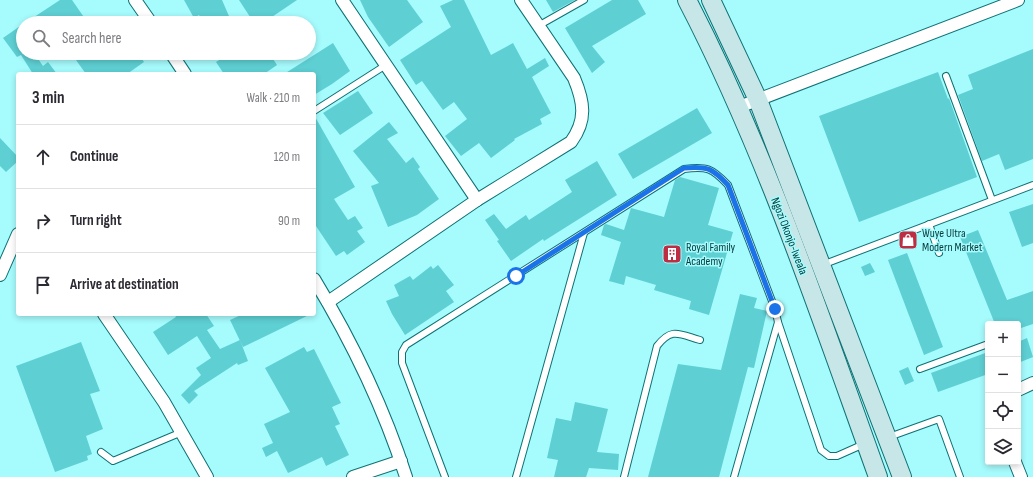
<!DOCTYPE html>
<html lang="en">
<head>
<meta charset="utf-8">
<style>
	:root { --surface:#fff; --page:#f2f2f3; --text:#2b2b33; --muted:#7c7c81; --line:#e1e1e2 }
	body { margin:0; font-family:"Sofia Sans Condensed",sans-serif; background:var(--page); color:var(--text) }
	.controls { position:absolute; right:12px; bottom:12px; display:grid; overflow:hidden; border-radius:4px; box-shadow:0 2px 6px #0003 }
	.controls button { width:36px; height:36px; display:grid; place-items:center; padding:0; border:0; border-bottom:1px solid var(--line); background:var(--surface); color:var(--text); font:20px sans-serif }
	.stop { position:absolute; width:12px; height:12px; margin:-9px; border:3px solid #1a73e8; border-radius:50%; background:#fff }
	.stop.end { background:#1a73e8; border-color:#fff; box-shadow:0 1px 4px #0008 }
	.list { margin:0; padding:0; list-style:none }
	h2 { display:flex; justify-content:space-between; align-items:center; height:52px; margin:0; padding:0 16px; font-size:17px }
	h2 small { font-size:13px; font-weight:400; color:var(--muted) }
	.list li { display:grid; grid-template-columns:26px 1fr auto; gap:12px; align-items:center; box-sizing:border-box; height:64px; padding:0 16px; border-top:1px solid var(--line) }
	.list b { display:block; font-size:15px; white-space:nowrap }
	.list em { font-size:13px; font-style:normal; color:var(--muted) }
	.icon { flex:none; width:22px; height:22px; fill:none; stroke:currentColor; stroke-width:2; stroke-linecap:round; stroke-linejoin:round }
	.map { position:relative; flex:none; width:1033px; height:477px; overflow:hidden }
	.search { position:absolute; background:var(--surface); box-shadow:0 2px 6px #0003; left:16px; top:16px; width:300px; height:44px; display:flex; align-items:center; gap:10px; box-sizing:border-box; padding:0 14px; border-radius:22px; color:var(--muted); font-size:15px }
	.panel { position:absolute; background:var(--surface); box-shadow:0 2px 6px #0003; left:16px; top:72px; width:300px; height:244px; border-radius:4px }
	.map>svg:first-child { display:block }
	.building { fill:#5ecfd3 }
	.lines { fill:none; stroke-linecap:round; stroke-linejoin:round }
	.lane-casing { stroke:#0d7174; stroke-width:8 }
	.street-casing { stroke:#0d7174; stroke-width:14 }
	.secondary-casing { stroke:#0d7174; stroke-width:20 }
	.lane { stroke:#fff; stroke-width:6 }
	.street { stroke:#fff; stroke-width:12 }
	.secondary { stroke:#c6e6e7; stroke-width:18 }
	.route { stroke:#1a73e8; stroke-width:5 }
	.labels { text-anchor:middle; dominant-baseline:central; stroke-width:3; stroke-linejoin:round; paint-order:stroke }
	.poi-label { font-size:12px; fill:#03393a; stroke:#a6fbfd; text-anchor:start }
	.street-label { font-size:12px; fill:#03393a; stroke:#a6fbfd }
</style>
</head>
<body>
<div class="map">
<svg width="1033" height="477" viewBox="0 0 1033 477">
	<rect width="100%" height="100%" fill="#a6fbfd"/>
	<g class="building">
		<polygon points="60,0 72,0 88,23 25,23"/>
		<polygon points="184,0 222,0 232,23 203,23 199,15 194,18"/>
		<polygon points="239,0 297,0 263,23 254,23"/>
		<polygon points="360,0 407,0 423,22 389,47 368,17"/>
		<polygon points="453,0 464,0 491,55 513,43 527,69 545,58 549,66 532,77 551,113 540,119 542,124 514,139 515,140 491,158 479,143 461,156 445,136 467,119 454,102 443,110 422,81 416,85 400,60 451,27 440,6"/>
		<polygon points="546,0 575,0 553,12"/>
		<polygon points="612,0 638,0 646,14 592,46 605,62 592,73 565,28"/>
		<polygon points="23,24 23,53 34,53 43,66 48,62 57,74 33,74 21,55 17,57 3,38"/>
		<polygon points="333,43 350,71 332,84 314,95 314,74 284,74"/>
		<polygon points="1033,49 1033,159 1005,170 999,154 982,161 958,95 973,89 968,75"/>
		<polygon points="71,53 138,53 144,62 127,74 86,74"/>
		<polygon points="230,53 269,53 277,65 264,74 224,74 216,62"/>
		<polygon points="938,72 948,99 949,98 977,177 859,222 819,116"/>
		<polygon points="358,91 373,113 340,135 323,113"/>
		<polygon points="697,108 712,133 633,179 618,154"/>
		<polygon points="314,115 355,187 334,199 348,220 355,216 363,228 357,231 365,242 347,255 344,251 336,256 314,223"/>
		<polygon points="389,122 398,133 387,139 406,163 413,157 420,167 418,169 439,199 417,215 388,227 371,186 379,183 353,151"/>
		<polygon points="0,138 18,157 18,161 6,172 0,166"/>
		<polygon points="597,161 617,195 544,241 543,239 511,261 497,241 499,240 485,220 494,214 506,229 526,215 529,220 572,192 565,180"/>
		<polygon points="680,177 719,188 708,225 733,232 709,315 689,309 691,301 654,290 656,285 626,276 624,285 609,281 621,242 601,235 604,225 606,224 624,230 631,208 664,217 675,180"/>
		<polygon points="1033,204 1033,243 1022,247 1009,212"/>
		<polygon points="978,230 1007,300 1033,291 1033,324 1021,328 1019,321 1010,324 995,324 960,237"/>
		<polygon points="907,253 943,347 924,355 888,260"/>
		<polygon points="870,263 875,272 865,276 861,267"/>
		<polygon points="438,265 454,285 446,291 454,302 405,335 392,314 386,301 399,296 394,285 410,276 413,280 431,266 433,269"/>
		<polygon points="740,294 757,298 754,308 767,311 754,368 748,367 719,477 648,477 678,364 721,370"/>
		<polygon points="174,314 206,314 214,326 207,330 220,349 240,340 248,361 238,365 237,363 194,391 198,395 189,404 181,395 201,375 196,368 211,358 197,336 168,355 153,332 176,317"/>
		<polygon points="243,314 311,314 243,347 230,320"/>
		<polygon points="1027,338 1033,357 1018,363 1018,342"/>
		<polygon points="81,342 100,391 90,394 103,429 86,436 92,454 87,456 88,460 55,472 16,366"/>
		<polygon points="304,347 307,352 314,349 341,403 332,407 340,424 335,426 349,455 326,466 322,457 288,473 277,451 266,457 262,448 273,443 264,424 290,412 265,368"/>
		<polygon points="988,352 988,374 938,392 931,373"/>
		<polygon points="908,367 914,381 905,385 899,371"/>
		<polygon points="575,402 608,409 597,452 619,454 618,470 589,468 586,477 554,477 558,460 547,458 556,418 571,421"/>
	</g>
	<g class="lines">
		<g class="lane-casing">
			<g id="lane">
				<polyline points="538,26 584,0"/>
				<polyline points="946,76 992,200"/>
				<polyline points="314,111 386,65"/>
				<polyline points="929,224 939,253"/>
				<polyline points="822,265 1033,185"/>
				<polyline points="778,322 821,450 829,456 837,456 864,444"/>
				<polyline points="920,369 988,344"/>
				<polyline points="889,437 939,419 960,477"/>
				<polyline points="101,452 113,461 182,432"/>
				<path d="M445,477L402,363V352L406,345L684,169C707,166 712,168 728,185L775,309L778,322L734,477"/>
				<polyline points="516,477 584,233"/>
				<path d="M624,477L657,346C672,327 679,334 700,340"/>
			</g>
		</g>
		<g class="street-casing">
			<g id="street">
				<polyline points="135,0 151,23"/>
				<polyline points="342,0 477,200"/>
				<polyline points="171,53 185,74"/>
				<polyline points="739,107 1018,0"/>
				<polyline points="0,275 18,234"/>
				<path d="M314,279C351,340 384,408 406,477"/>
				<path d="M328,302L477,200L571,142C587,120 584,102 574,78L521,0"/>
				<polyline points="104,314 164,402 207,477"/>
				<polyline points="1018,390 1033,383"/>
				<polyline points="1015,462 1021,477"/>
				<polyline points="353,477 401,461"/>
			</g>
		</g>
		<g class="secondary-casing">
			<g id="secondary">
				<path d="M687,0C766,152 820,316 878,477"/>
				<polyline points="711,0 758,100 902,477"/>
			</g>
		</g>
		<use href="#lane" class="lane"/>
		<use href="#street" class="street"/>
		<use href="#secondary" class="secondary"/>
	</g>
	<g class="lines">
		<path class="route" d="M516,276L684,168C708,166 712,168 728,185L775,309"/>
	</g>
	<defs>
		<g id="shop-square" transform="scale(1)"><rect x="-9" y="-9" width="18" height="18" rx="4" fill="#be2e43" stroke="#a6fbfd"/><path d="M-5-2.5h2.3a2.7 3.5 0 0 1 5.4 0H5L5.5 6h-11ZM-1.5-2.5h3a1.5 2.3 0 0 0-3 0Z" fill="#fff"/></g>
		<g id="building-square" transform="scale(1)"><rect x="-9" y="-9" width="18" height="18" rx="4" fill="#be2e43" stroke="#a6fbfd"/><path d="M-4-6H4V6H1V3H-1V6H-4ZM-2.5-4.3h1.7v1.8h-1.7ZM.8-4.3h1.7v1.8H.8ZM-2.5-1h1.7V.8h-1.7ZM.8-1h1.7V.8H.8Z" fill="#fff"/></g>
	</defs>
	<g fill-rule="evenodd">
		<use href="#shop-square" x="908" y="240"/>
		<use href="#building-square" x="672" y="254"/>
	</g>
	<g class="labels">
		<g class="poi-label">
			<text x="922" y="233">Wuye Ultra<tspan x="922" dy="14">Modern Market</tspan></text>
			<text x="686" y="247">Royal Family<tspan x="686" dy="14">Academy</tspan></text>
		</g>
		<g class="street-label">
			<text transform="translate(789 236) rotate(69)">Ngozi Okonjo-Iweala</text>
		</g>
	</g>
</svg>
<div class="controls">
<button>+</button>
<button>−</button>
<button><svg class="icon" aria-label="locate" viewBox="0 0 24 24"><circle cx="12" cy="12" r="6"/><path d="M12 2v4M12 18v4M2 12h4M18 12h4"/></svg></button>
<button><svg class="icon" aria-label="layers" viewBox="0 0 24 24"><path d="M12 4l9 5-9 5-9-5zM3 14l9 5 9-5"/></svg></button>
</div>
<div class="stop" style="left:516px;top:276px"></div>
<div class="stop end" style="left:775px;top:309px"></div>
<div class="search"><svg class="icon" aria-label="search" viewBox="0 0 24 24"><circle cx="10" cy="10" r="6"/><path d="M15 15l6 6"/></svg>Search here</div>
<section class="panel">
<h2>3 min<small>Walk · 210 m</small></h2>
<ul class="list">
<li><svg class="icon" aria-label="ahead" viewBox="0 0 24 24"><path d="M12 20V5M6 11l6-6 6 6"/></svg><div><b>Continue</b></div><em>120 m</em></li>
<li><svg class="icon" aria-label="right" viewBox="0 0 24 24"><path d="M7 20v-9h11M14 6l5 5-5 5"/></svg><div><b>Turn right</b></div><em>90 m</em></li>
<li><svg class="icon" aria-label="arrive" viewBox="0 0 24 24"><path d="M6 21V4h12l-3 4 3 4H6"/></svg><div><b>Arrive at destination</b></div></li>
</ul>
</section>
</div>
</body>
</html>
